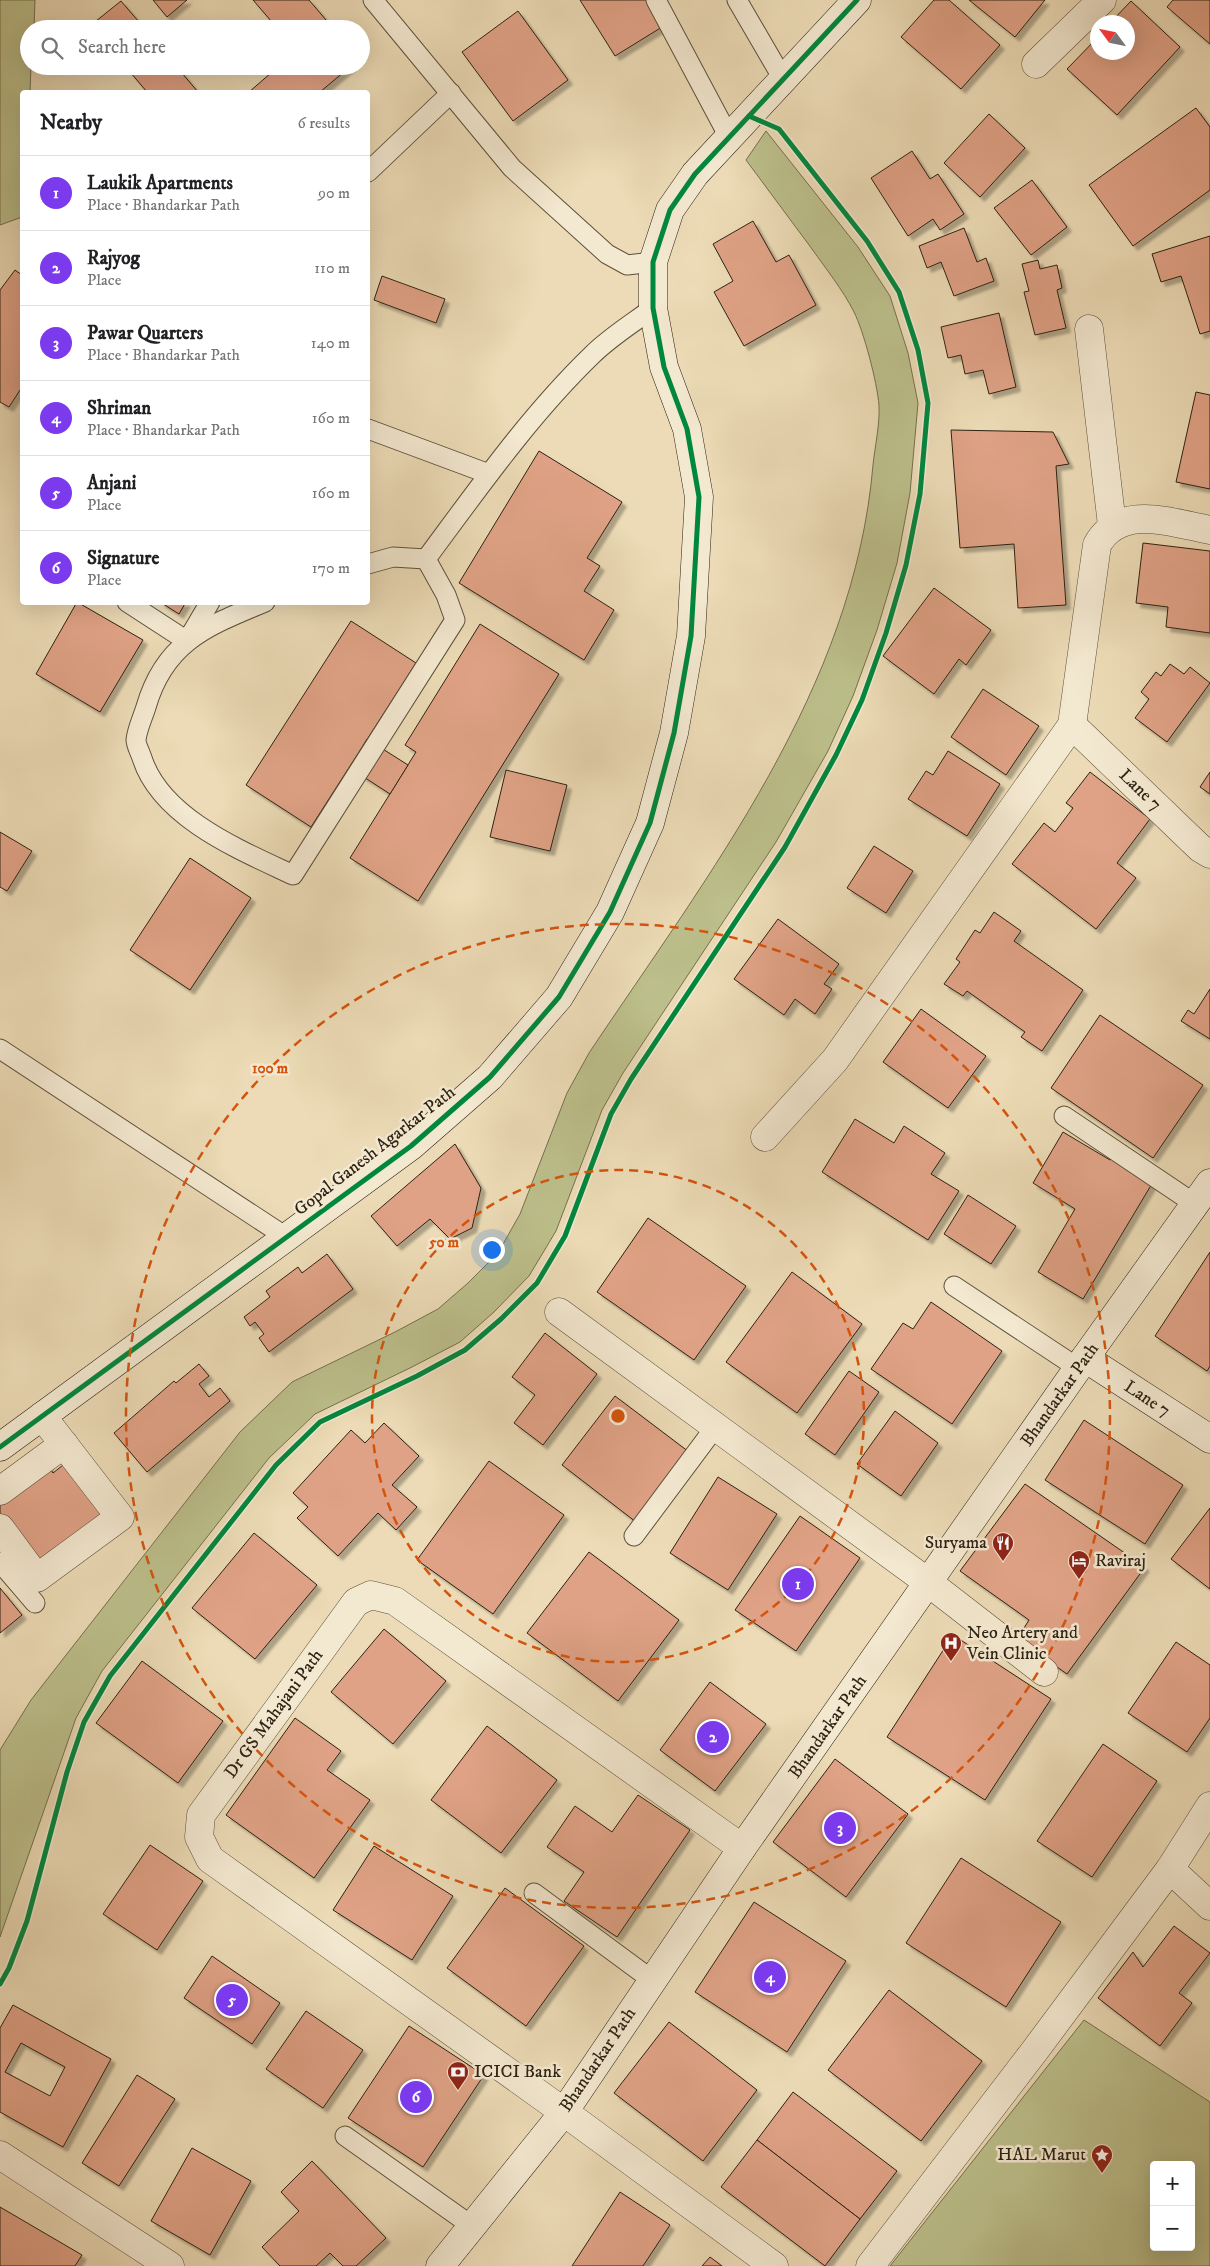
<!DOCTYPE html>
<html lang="en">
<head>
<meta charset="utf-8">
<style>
	:root { --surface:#fff; --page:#f6f6f6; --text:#202124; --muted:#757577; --line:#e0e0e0; --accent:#7c3aed }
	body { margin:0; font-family:"IM FELL DW Pica",serif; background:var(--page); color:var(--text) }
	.controls { position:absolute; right:15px; bottom:15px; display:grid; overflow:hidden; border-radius:5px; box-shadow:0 5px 20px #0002 }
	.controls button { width:45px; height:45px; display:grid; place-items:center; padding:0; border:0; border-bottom:1px solid var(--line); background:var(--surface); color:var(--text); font:25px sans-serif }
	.compass { position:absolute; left:1090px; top:15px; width:45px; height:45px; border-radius:50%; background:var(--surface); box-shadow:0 5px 20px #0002; rotate:303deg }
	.you { position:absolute; left:491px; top:1249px; width:18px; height:18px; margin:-12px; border:4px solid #fff; border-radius:50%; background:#1a73e8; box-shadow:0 0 0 8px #1a73e833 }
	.badge { display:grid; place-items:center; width:32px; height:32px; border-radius:50%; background:var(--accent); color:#fff; font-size:16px; font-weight:700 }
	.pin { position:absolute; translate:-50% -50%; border:2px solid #fff; box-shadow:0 1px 5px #0006 }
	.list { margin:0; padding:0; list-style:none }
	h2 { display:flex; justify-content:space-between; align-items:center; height:65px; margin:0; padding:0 20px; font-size:21px }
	h2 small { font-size:16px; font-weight:400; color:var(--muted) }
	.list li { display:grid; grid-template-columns:32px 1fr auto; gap:15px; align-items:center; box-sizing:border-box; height:75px; padding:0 20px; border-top:1px solid var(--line) }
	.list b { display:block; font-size:19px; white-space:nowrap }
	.list p { margin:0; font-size:16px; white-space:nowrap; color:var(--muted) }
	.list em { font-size:16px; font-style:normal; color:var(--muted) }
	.icon { flex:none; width:28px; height:28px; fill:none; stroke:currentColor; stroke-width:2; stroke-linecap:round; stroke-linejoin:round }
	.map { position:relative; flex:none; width:1210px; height:2266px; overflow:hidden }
	.search { position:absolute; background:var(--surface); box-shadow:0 5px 20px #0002; left:20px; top:20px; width:350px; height:55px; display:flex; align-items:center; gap:12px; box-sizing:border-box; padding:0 18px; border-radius:28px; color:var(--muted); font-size:19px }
	.panel { position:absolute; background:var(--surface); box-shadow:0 5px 20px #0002; left:20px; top:90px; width:350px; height:515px; border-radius:5px }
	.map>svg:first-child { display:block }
	.green { fill:#bcbf8b; stroke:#74704f; fill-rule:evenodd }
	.building { fill:#e0a286; stroke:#2d2213; fill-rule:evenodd; filter:url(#shadow) }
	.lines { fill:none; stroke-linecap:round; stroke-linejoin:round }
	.lane-casing { stroke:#5d503c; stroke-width:21 }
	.street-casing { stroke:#5d503c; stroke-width:29 }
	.secondary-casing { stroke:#2d2213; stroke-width:29 }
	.lane { stroke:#f3e8d0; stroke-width:19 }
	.street { stroke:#f3e8d0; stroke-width:28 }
	.secondary { stroke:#f3e8d0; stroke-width:28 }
	.cycleway-casing { stroke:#f3e8d0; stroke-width:8 }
	.cycleway { stroke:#00873e; stroke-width:5 }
	.ring { fill:none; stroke:#d5540d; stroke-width:2.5; stroke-dasharray:9 6 }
	.labels { text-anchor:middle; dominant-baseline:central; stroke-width:5; stroke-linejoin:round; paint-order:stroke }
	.street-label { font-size:18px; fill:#2d2213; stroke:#f3e8d0 }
	.poi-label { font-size:18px; fill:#2d2213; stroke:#f3e8d0; text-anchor:start }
	.centre { fill:#d5540d; stroke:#f3e8d0; stroke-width:2.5 }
	.ring-label { font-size:15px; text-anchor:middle; font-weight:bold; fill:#d5540d; stroke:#f3e8d0; stroke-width:5; stroke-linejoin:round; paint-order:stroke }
</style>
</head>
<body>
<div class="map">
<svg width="1210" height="2266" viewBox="0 0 1210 2266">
	<defs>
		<filter id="shadow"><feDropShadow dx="4.5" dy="4.5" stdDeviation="1" flood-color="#0004"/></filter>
	</defs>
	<rect width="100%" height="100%" fill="#ecdbb6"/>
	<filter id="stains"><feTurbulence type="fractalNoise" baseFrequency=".004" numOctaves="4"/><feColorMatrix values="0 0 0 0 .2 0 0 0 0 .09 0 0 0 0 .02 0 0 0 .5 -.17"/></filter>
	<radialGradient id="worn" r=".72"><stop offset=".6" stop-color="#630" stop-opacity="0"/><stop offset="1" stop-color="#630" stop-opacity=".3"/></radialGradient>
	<g class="green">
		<polygon points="0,0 35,0 34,29 29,29 29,66 31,66 30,92 22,92 22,217 0,225"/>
		<path d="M766,131L858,247L890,296L908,353L918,403L910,493L897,563L877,630L853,696L828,751L776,842L623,1073L602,1110L556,1231L529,1276L494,1312L460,1342L412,1367L315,1414L269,1458L102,1671L76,1718L0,1937V1750L31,1700L240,1432L292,1382L395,1332L438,1309L468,1283L498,1253L520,1214L567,1093L589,1053C709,873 854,689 873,465C875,446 880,424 879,405C877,382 864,332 854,312C843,290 826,269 812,249C790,219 768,190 746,160Z"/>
		<path d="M1084,2020L1210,2102V2266H890ZM1154,2165H1191V2247H1154Z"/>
	</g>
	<g class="building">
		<polygon points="153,0 187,0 167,17"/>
		<polygon points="253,0 309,0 332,27 338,22 344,29 278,29"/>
		<polygon points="580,0 647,0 662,27 615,56"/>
		<polygon points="934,0 949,0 1000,45 961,89 901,37"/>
		<polygon points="969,0 1045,0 1015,37"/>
		<polygon points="1173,0 1210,0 1210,44 1167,7"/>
		<polygon points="121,1 145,29 94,29 91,25"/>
		<polygon points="1131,1 1180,47 1117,115 1067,69 1098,37 1098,52 1128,52 1128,22 1111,22"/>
		<polygon points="518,11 568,80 513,121 462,52"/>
		<polygon points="125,66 176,66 198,92 147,92"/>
		<polygon points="279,66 351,66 320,92 249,92"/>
		<polygon points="1196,108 1210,127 1210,190 1133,246 1089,185"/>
		<polygon points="989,114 1025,148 980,197 944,163"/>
		<polygon points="912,151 930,179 938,174 964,214 940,230 933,219 908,236 871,178"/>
		<polygon points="1032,180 1067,227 1031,255 994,208"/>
		<polygon points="753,221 776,262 789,255 816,305 744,346 714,292 733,281 713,244"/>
		<polygon points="964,228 977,262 986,258 994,281 954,296 941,262 927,268 919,246"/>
		<polygon points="1210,236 1210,331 1200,334 1181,276 1161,282 1152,254"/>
		<polygon points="1038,260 1040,269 1057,265 1062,288 1057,290 1066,328 1035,335 1024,292 1029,291 1022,264"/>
		<polygon points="15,270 22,275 22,387 9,407 0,402 0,290"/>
		<polygon points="382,276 445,299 436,323 374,300"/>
		<polygon points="999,313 1016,387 989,394 983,370 965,374 961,355 948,358 941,327"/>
		<polygon points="1196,392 1210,395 1210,489 1176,482"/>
		<polygon points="951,430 1053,432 1069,464 1056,466 1066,605 1018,608 1014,544 960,548"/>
		<polygon points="539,451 622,502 587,558 600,566 584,591 614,610 584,660 459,583"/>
		<polygon points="1143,543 1210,551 1210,633 1166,627 1168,607 1136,603"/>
		<polygon points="934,588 991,630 966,665 959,659 934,694 883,656"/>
		<polygon points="77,602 143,640 100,712 36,674"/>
		<polygon points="160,602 186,602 179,614"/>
		<polygon points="351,621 416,663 311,827 246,785"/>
		<polygon points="480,624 559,674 418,901 350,858 416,752 405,745"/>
		<polygon points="1170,664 1184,674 1190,667 1210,683 1167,742 1135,718 1149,699 1141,692 1156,672 1161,676"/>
		<polygon points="983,689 1039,726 1006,775 951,737"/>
		<polygon points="367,739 408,765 390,794 350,768"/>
		<polygon points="948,751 1000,784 967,836 908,799 926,771 933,775"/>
		<polygon points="506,770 567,785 550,851 490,837"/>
		<polygon points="1090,772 1150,819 1117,863 1136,878 1096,929 1012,864 1044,823 1055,832 1073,808 1066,803"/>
		<polygon points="1210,772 1210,794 1200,787"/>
		<polygon points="0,832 32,851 7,891 0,887"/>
		<polygon points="874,846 913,871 886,913 847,888"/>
		<polygon points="190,858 251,898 190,990 130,950"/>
		<polygon points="994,912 1021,931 1014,941 1083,990 1042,1051 1021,1037 1025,1032 967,991 963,996 944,984 960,962 956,959 975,930 980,933"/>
		<polygon points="778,919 839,964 824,984 832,989 815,1014 795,999 784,1015 734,979"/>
		<polygon points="1210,989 1210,1039 1181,1021 1188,1010 1194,1014"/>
		<polygon points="921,1009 986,1056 948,1108 883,1062"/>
		<polygon points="1100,1015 1203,1085 1153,1158 1051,1088"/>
		<polygon points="855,1119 894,1143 904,1126 945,1153 931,1174 959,1191 928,1240 822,1172"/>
		<polygon points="1063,1132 1110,1160 1111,1157 1153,1182 1083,1299 1038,1272 1075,1209 1033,1183"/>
		<polygon points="455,1144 481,1188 472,1228 450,1239 430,1219 397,1246 371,1216"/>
		<polygon points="968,1195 1016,1226 991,1264 944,1234"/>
		<polygon points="648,1218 746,1286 694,1360 597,1292"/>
		<polygon points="1210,1252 1210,1366 1207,1371 1155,1336"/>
		<polygon points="327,1254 353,1289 269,1352 259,1338 264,1334 255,1322 250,1326 244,1317 270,1297 266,1291 298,1267 302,1273"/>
		<polygon points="792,1272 862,1324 797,1413 726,1362"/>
		<polygon points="931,1302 1002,1351 952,1424 871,1369 903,1323 913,1329"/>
		<polygon points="545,1333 597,1374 543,1445 514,1423 535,1395 512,1377"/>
		<polygon points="199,1364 209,1376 199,1384 209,1397 220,1388 230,1401 147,1472 114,1433 174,1381 176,1383"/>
		<polygon points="849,1371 879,1392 835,1455 805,1434"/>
		<polygon points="615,1396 689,1452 636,1522 562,1465"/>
		<polygon points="895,1411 938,1443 901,1496 857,1464"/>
		<polygon points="1084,1420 1183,1485 1145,1544 1045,1480"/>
		<polygon points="384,1423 419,1456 392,1485 417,1507 396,1530 378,1513 338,1556 297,1518 308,1507 293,1493 351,1430 365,1443"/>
		<polygon points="68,1461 109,1516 37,1572 0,1523 0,1501 48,1465 53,1473"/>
		<polygon points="489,1461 564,1515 493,1614 417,1560"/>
		<polygon points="718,1477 777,1514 728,1590 670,1553"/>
		<polygon points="1025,1484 1145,1567 1067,1674 1017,1639 1029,1620 960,1571"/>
		<polygon points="1210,1508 1210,1589 1171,1559"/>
		<polygon points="800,1516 860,1558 796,1651 735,1610"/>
		<polygon points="254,1533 317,1585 255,1659 192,1608"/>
		<polygon points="589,1552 679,1620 618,1701 527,1633"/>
		<polygon points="0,1588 22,1615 0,1633"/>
		<polygon points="384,1629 446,1681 393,1744 331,1692"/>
		<polygon points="953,1635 1051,1699 985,1800 887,1737"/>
		<polygon points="1176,1642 1210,1665 1210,1718 1187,1752 1128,1713"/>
		<polygon points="142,1661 223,1721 178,1783 96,1723"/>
		<polygon points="710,1682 766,1724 715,1791 660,1750"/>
		<polygon points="295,1718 341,1751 327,1770 370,1800 314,1878 226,1815"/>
		<polygon points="487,1726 557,1780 501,1853 431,1800"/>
		<polygon points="1103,1744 1157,1781 1092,1877 1037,1841"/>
		<polygon points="835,1759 908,1814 846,1897 773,1842"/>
		<polygon points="638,1795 690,1830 617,1937 564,1901 584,1872 547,1847 575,1806 612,1832"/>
		<polygon points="150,1845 203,1881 157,1950 103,1914"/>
		<polygon points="374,1846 453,1896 412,1960 333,1910"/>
		<polygon points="961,1858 1061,1922 1006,2007 906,1943"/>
		<polygon points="505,1888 584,1946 526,2026 447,1968"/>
		<polygon points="754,1902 846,1961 787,2052 695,1992"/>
		<polygon points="1174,1926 1210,1953 1179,1993 1192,2003 1160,2046 1098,1998 1133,1952 1143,1967"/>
		<polygon points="212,1956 280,2003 252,2044 184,1998"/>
		<polygon points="889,1990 982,2061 921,2141 828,2070"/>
		<path d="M13,2005L111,2059L63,2147L0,2112V2028ZM21,2043L65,2067L50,2096L5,2072Z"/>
		<polygon points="306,2011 363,2050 323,2108 266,2069"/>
		<polygon points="669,2022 757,2090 703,2161 614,2093"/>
		<polygon points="409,2026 484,2075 423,2167 348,2118"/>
		<polygon points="137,2075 175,2099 119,2186 82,2163"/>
		<polygon points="793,2092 897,2171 860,2219 757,2140"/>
		<polygon points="757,2140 860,2219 825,2266 721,2187"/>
		<polygon points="192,2148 251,2181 210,2255 151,2221"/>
		<polygon points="312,2161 386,2238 356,2266 343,2266 330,2253 316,2266 280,2266 262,2247 299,2211 281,2192"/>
		<polygon points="620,2192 670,2225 643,2266 572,2266"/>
		<polygon points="0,2207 82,2255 75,2266 0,2266"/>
		<polygon points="710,2257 722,2266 702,2266"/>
	</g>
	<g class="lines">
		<g class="lane-casing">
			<g id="lane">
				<polyline points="373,0 512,168 607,254 627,265 653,262"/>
				<polyline points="656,0 729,137"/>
				<polyline points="737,0 783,79"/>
				<polyline points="368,172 451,93"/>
				<polyline points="368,429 489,474"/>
				<path d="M426,559C478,489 529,416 592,355C610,337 633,323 653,308"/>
				<polyline points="368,564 393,557 426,559"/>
				<polyline points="127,602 187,641 210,602"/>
				<path d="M265,602C208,626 165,641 146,707C143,717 137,729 136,740C136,745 140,752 142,758C161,818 240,850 293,875L455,620L446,595L426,559"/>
				<polyline points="0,1049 286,1237"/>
				<polyline points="1064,1116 1195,1204"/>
				<polyline points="954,1286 1078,1368"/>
				<polyline points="634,1536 716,1426"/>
				<polyline points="0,1562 35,1603"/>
				<polyline points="534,1893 652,1980"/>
				<polyline points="345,2136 472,2226"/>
			</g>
		</g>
		<g class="street-casing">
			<g id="street">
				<polyline points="1036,64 1102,0"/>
				<polyline points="1089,329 1112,525"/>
				<polyline points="1072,725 1200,848 1210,854"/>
				<path d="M765,1137L835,1060L1072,725L1097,545C1120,503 1172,523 1210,530"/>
				<polyline points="559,1312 929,1583 1044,1672"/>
				<polyline points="0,1491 64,1444"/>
				<polyline points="0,1528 37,1578 120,1517 42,1416"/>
				<polyline points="742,1848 395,1601 371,1595 356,1602 201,1815 199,1837 210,1859 564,2112 774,2266"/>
				<polyline points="1170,1869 1210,1906"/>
				<polyline points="0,2155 170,2266"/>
				<polyline points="870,2266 1033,2053 1170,1869 1210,1806"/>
			</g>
		</g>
		<g class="secondary-casing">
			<g id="secondary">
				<polyline points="1085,1358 1210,1439"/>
				<polyline points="0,1447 411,1146 490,1077 559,997 610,912 650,823 674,733 691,636 699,497 687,429 664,367 653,308 653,262 670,210 695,174 857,0"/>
				<polyline points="440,2266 564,2112 742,1848 1085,1358 1210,1183"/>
			</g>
		</g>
		<use href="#lane" class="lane"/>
		<use href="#street" class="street"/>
		<use href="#secondary" class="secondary"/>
		<g class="cycleway-casing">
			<g id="cycleway">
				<polyline points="0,1447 411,1146 490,1077 559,997 610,912 650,823 674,733 691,636 699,497 687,429 664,367 653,308 653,262 670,210 695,174 857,0"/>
				<polyline points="0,1984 9,1968 27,1921 67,1772 84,1722 110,1676 276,1465 320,1422 417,1376 465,1350 501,1319 537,1283 565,1236 611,1114 631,1079 785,847 836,755 862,700 886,633 906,565 920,494 928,403 918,350 899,292 867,241 779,129 749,116"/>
			</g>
		</g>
		<use href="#cycleway" class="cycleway"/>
	</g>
	<g class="ring">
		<circle cx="618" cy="1416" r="246"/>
		<circle cx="618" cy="1416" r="492"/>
	</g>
	<defs>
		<g id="restaurant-pin" transform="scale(1.125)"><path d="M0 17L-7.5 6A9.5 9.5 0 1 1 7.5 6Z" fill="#8f2418" stroke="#f3e8d0"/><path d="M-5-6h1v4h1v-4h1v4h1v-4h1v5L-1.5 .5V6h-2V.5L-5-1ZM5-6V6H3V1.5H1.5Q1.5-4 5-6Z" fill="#fff"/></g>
		<g id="hotel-pin" transform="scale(1.125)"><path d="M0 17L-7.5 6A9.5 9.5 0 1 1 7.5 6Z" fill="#8f2418" stroke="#f3e8d0"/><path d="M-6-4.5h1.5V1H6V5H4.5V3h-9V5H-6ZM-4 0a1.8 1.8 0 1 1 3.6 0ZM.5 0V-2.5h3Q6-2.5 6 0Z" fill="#fff"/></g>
		<g id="hospital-pin" transform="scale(1.125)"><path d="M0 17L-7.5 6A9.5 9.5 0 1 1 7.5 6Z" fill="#8f2418" stroke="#f3e8d0"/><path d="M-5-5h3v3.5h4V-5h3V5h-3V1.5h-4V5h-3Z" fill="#fff"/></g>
		<g id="bank-pin" transform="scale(1.125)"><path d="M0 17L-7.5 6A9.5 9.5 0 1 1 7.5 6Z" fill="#8f2418" stroke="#f3e8d0"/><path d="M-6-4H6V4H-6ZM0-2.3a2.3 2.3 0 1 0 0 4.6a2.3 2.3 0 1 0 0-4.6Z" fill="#fff"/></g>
		<g id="sight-pin" transform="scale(1.125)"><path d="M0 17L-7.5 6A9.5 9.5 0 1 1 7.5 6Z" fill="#8f2418" stroke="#f3e8d0"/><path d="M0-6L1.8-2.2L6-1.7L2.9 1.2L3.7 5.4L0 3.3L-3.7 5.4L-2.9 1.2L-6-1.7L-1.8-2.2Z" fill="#fff"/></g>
	</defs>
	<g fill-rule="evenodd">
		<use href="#restaurant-pin" x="1003" y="1543"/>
		<use href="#hotel-pin" x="1079" y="1561"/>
		<use href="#hospital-pin" x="951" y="1643"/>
		<use href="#bank-pin" x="458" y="2072"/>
		<use href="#sight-pin" x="1102" y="2155"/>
	</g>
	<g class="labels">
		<g class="street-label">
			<text transform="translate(1140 790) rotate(44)">Lane 7</text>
			<text transform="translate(375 1151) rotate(-38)">Gopal Ganesh Agarkar Path</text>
			<text transform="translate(1060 1395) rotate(-55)">Bhandarkar Path</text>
			<text transform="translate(1147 1399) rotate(33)">Lane 7</text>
			<text transform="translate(274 1714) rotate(-54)">Dr GS Mahajani Path</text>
			<text transform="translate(828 1727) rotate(-55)">Bhandarkar Path</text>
			<text transform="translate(598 2060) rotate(-56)">Bhandarkar Path</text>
		</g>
		<g class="poi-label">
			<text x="987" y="1543" text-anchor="end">Suryama</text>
			<text x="1095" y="1561">Raviraj</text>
			<text x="967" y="1633">Neo Artery and<tspan x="967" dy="21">Vein Clinic</tspan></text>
			<text x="474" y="2072">ICICI Bank</text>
			<text x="1086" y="2155" text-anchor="end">HAL Marut</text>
		</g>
	</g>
	<circle cx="618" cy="1416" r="8" class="centre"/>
	<g class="ring-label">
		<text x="270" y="1073">100 m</text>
		<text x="444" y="1247">50 m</text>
	</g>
	<rect width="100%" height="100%" filter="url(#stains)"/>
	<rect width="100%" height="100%" fill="url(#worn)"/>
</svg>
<div class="controls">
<button>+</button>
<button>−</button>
</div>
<svg class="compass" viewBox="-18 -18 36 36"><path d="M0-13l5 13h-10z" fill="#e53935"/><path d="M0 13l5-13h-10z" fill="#757577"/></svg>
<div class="you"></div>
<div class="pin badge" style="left:798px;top:1584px">1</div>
<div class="pin badge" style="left:713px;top:1737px">2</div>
<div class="pin badge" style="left:840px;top:1828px">3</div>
<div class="pin badge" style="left:770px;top:1977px">4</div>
<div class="pin badge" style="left:232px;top:2000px">5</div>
<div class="pin badge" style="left:416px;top:2097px">6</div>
<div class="search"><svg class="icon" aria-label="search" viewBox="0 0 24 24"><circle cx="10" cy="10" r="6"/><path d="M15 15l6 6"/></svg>Search here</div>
<section class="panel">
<h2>Nearby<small>6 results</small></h2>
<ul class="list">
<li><span class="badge">1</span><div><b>Laukik Apartments</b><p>Place · Bhandarkar Path</p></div><em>90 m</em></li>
<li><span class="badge">2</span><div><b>Rajyog</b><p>Place</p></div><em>110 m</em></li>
<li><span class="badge">3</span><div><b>Pawar Quarters</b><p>Place · Bhandarkar Path</p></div><em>140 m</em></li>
<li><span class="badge">4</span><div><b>Shriman</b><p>Place · Bhandarkar Path</p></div><em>160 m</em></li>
<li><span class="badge">5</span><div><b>Anjani</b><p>Place</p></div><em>160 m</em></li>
<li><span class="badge">6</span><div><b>Signature</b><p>Place</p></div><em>170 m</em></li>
</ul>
</section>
</div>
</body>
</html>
